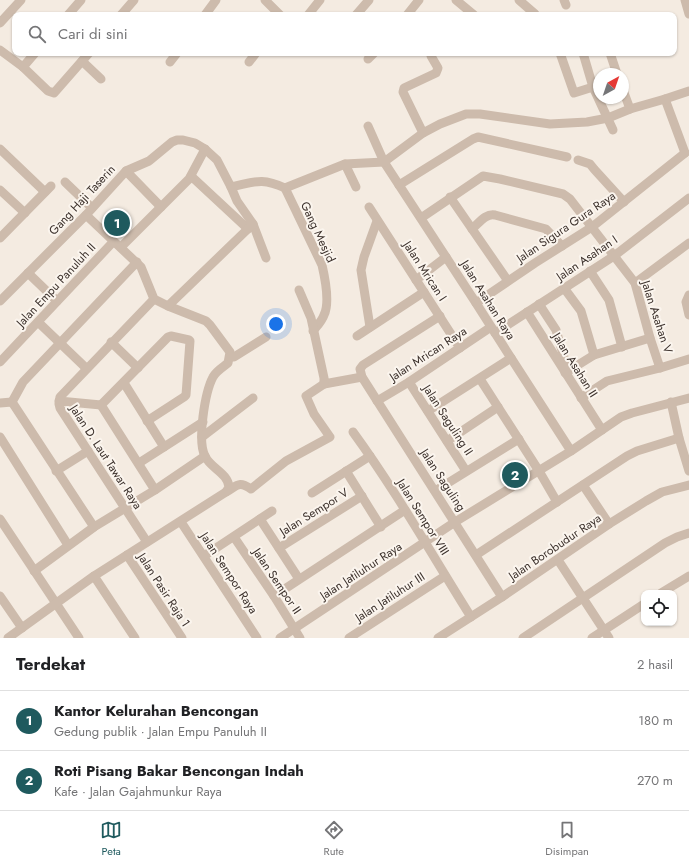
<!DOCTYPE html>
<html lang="id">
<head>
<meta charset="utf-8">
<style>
	:root { --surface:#fff; --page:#f2f2f2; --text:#202124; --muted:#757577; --line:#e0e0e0; --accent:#1f5a5e }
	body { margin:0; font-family:Jost,sans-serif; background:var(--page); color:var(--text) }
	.controls { position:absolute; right:12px; bottom:12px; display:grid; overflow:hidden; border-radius:8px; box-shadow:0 1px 3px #0004 }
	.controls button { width:36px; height:36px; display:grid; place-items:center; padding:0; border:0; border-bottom:1px solid var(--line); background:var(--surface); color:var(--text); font:20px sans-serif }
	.compass { position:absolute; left:593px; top:68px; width:36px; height:36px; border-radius:50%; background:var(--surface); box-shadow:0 1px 3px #0004; rotate:40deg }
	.you { position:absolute; left:276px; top:324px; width:14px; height:14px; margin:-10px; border:3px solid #fff; border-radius:50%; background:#1a73e8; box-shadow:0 0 0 6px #1a73e833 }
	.badge { display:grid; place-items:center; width:26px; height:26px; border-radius:50%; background:var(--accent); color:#fff; font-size:13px; font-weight:700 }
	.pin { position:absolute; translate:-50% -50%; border:2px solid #fff; box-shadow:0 1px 4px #0006 }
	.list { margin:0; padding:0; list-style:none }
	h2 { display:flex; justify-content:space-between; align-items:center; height:52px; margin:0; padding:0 16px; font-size:17px }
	h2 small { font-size:13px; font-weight:400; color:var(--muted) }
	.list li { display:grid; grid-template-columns:26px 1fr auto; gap:12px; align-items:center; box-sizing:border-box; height:60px; padding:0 16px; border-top:1px solid var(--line) }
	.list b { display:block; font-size:15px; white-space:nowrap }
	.list p { margin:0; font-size:13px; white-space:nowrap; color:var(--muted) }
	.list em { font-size:13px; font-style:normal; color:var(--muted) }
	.icon { flex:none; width:22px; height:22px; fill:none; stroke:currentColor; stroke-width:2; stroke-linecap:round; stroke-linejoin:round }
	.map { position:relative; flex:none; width:689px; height:638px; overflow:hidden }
	.search { position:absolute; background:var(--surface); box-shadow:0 1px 3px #0004; left:12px; right:12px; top:12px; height:44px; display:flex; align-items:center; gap:10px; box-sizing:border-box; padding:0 14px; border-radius:8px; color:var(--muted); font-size:15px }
	.sheet { height:172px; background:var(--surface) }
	nav { display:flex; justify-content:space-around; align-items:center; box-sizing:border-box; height:56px; border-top:1px solid var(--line); background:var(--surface); font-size:11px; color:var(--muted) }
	nav a { display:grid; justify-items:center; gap:2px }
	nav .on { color:var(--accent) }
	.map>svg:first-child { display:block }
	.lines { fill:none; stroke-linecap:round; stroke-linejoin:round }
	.minor { stroke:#cdbbac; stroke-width:9 }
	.labels { text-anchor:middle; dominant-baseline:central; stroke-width:4; stroke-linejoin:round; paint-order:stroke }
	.street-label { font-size:12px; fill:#3b302b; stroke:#fbf5ee }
</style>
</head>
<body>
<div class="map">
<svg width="689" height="638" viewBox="0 0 689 638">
	<rect width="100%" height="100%" fill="#f4ebe1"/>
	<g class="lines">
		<g class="minor">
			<polyline points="265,0 280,15"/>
			<polyline points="456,0 474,15"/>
			<polyline points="519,0 535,14"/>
			<polyline points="564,0 566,5"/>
			<polyline points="685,0 689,14"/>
			<polyline points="68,15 81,0"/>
			<polyline points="121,15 134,0"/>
			<polyline points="205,15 216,0"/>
			<polyline points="308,15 320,0"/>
			<polyline points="356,15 369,0"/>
			<polyline points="407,15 419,0"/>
			<polyline points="0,23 21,0"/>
			<polyline points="0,50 23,67 48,91 54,93 89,53"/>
			<polyline points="560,53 574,93 593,87"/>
			<polyline points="583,53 593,87 613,130"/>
			<polyline points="610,53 617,74"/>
			<polyline points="368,59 374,53"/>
			<polyline points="82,61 101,79"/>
			<polyline points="170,62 177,53"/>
			<polyline points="249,62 256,53"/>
			<polyline points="23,67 35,53"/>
			<polyline points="623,90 630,109"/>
			<polyline points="665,99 685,153"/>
			<polyline points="368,126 384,162 476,303 511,358 571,451"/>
			<polyline points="423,133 403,92 404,88 436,73 438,68 431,56"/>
			<polyline points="0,149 45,192"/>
			<polyline points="578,160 590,164 594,169 624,202"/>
			<polyline points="345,164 356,187"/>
			<polyline points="126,171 161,207"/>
			<polyline points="191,176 248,229"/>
			<polyline points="65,182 92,208"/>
			<polyline points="399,185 473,139 478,137 567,157"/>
			<path d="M285,188L322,265C325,278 330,303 324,315C322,321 317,326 313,331"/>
			<polyline points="0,190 25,213"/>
			<polyline points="450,197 508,281"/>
			<polyline points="369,207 460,348"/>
			<path d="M86,215L141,267L154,299L168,306L206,321L210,325L230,352L228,363C223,367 216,371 213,377C205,392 197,441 205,456C210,468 228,473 229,487L226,492"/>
			<polyline points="421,218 483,176 500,179 563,194 570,199 635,283 650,338 660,368"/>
			<polyline points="253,224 266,258"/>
			<path d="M472,229C479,223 486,213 495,215L546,229L562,246"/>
			<polyline points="0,238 51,186"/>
			<polyline points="121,247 189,179 205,149"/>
			<polyline points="590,271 609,300 622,347"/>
			<polyline points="28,273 57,301"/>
			<polyline points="416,280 446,257"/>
			<polyline points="635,283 689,243"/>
			<polyline points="564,288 581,311 594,355"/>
			<polyline points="299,290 311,318 324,378 324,384 362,377"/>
			<polyline points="689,295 686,302 689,315"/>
			<path d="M0,301L86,215L126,171L149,161L172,142L177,140H183L195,143L205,149L217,160L231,187C255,182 261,177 285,188L345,164L384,162L423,133L440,124L466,114H480L550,124L587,122L608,118L630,109L665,99L689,91"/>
			<polyline points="476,303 535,263 592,227 685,153"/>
			<polyline points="539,304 556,330 568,371"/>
			<polyline points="168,306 253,224 237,201 231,187"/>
			<polyline points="527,312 602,430"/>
			<polyline points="440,316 363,365 360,369 362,377 502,597"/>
			<polyline points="38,322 86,368"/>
			<polyline points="370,327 361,270 364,257 377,221"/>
			<polyline points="495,333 614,256 689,198"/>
			<polyline points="357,336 424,292"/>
			<polyline points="111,342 138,368"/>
			<polyline points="230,357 234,357 266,337"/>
			<polyline points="0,362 113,242"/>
			<polyline points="565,373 594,355 650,338"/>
			<polyline points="480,379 539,471 557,502"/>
			<polyline points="409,382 466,471"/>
			<polyline points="124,383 164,447"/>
			<polyline points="581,398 607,381 660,368 689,359"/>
			<polyline points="59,401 101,405"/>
			<polyline points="377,401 409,382 491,327"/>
			<polyline points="671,402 679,438 689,471"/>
			<polyline points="0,403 12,402"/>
			<polyline points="428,411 511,358"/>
			<polyline points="147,421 184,397 186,395 190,341 189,340 171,336 168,337 101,405 155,490"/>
			<path d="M353,432C396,491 432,555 471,617"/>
			<polyline points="0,437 68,545"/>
			<polyline points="202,437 253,398"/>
			<polyline points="447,441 498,407"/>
			<polyline points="139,463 203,422"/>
			<polyline points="56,471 88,451"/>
			<polyline points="346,471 381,527"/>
			<polyline points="583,485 609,524"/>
			<polyline points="435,491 519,439"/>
			<polyline points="312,493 370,456"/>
			<polyline points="0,519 79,638"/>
			<polyline points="260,519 299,579"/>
			<polyline points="181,522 257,638"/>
			<polyline points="94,527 12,402 23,382 137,262"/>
			<polyline points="234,537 274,596 300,638"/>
			<polyline points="147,542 60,408 59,404 60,397 154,299"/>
			<polyline points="279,548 362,496"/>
			<polyline points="127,555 182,638"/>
			<polyline points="476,555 627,456 637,451 679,438"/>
			<polyline points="204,556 272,511"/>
			<polyline points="558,560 609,638"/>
			<polyline points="34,571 94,527 155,490 205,456"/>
			<polyline points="94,576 135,638"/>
			<polyline points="661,593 689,576"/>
			<polyline points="0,596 22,628"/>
			<polyline points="274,596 405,510"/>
			<path d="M8,638L94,576L226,492C238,485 239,481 251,489L286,461L330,437L314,414L306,396L324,384"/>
			<polyline points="280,638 455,522 571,451 621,417 632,413 689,398"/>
			<polyline points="349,638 445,576"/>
			<polyline points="438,638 502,597 609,524 646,501 662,492 689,485"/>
			<polyline points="523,638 665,543 677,537 689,533"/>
			<polyline points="592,638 644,604"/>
		</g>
	</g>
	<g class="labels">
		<g class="street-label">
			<text transform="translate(82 200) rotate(-47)">Gang Haji Taserin</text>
			<text transform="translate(566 227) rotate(-34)">Jalan Sigura Gura Raya</text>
			<text transform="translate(318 232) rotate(65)">Gang Mesjid</text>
			<text transform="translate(587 258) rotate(-34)">Jalan Asahan I</text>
			<text transform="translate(425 271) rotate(57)">Jalan Mrican I</text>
			<text transform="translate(56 285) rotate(-47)">Jalan Empu Panuluh II</text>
			<text transform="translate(488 300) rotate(58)">Jalan Asahan Raya</text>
			<text transform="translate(657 317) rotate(72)">Jalan Asahan V</text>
			<text transform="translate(428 354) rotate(-33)">Jalan Mrican Raya</text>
			<text transform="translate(575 365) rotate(58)">Jalan Asahan II</text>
			<text transform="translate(448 420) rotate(57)">Jalan Saguling II</text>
			<text transform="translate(106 457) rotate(57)">Jalan D. Laut Tawar Raya</text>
			<text transform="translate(443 480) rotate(57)">Jalan Saguling</text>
			<text transform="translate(314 512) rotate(-32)">Jalan Sempor V</text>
			<text transform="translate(423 517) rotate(58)">Jalan Sempor VIII</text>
			<text transform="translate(555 547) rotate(-34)">Jalan Borobudur Raya</text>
			<text transform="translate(361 571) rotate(-33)">Jalan Jatiluhur Raya</text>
			<text transform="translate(229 573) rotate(57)">Jalan Sempor Raya</text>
			<text transform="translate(277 581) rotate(56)">Jalan Sempor II</text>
			<text transform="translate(164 590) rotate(57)">Jalan Pasir Raja 1</text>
			<text transform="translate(390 597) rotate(-33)">Jalan Jatiluhur III</text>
		</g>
	</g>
</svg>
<div class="controls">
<button><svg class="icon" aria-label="locate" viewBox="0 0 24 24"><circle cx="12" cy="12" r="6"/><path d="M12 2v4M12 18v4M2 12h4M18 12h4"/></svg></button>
</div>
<svg class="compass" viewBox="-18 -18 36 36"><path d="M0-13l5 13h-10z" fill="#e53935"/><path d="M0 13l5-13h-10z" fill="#757577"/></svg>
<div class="you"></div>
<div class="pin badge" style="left:117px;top:223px">1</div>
<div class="pin badge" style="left:515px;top:475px">2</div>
<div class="search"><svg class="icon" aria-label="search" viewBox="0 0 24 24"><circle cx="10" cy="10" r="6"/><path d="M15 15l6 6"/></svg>Cari di sini</div>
</div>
<section class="sheet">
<h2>Terdekat<small>2 hasil</small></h2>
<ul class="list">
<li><span class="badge">1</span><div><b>Kantor Kelurahan Bencongan</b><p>Gedung publik · Jalan Empu Panuluh II</p></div><em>180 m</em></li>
<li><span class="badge">2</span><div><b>Roti Pisang Bakar Bencongan Indah</b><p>Kafe · Jalan Gajahmunkur Raya</p></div><em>270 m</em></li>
</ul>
</section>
<nav>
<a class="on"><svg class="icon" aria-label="map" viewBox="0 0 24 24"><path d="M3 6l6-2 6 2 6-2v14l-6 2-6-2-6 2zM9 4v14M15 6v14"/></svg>Peta</a>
<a><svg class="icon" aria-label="directions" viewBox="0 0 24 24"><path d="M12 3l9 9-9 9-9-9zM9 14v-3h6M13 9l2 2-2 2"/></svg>Rute</a>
<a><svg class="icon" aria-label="saved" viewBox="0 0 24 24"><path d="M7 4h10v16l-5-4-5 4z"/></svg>Disimpan</a>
</nav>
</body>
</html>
